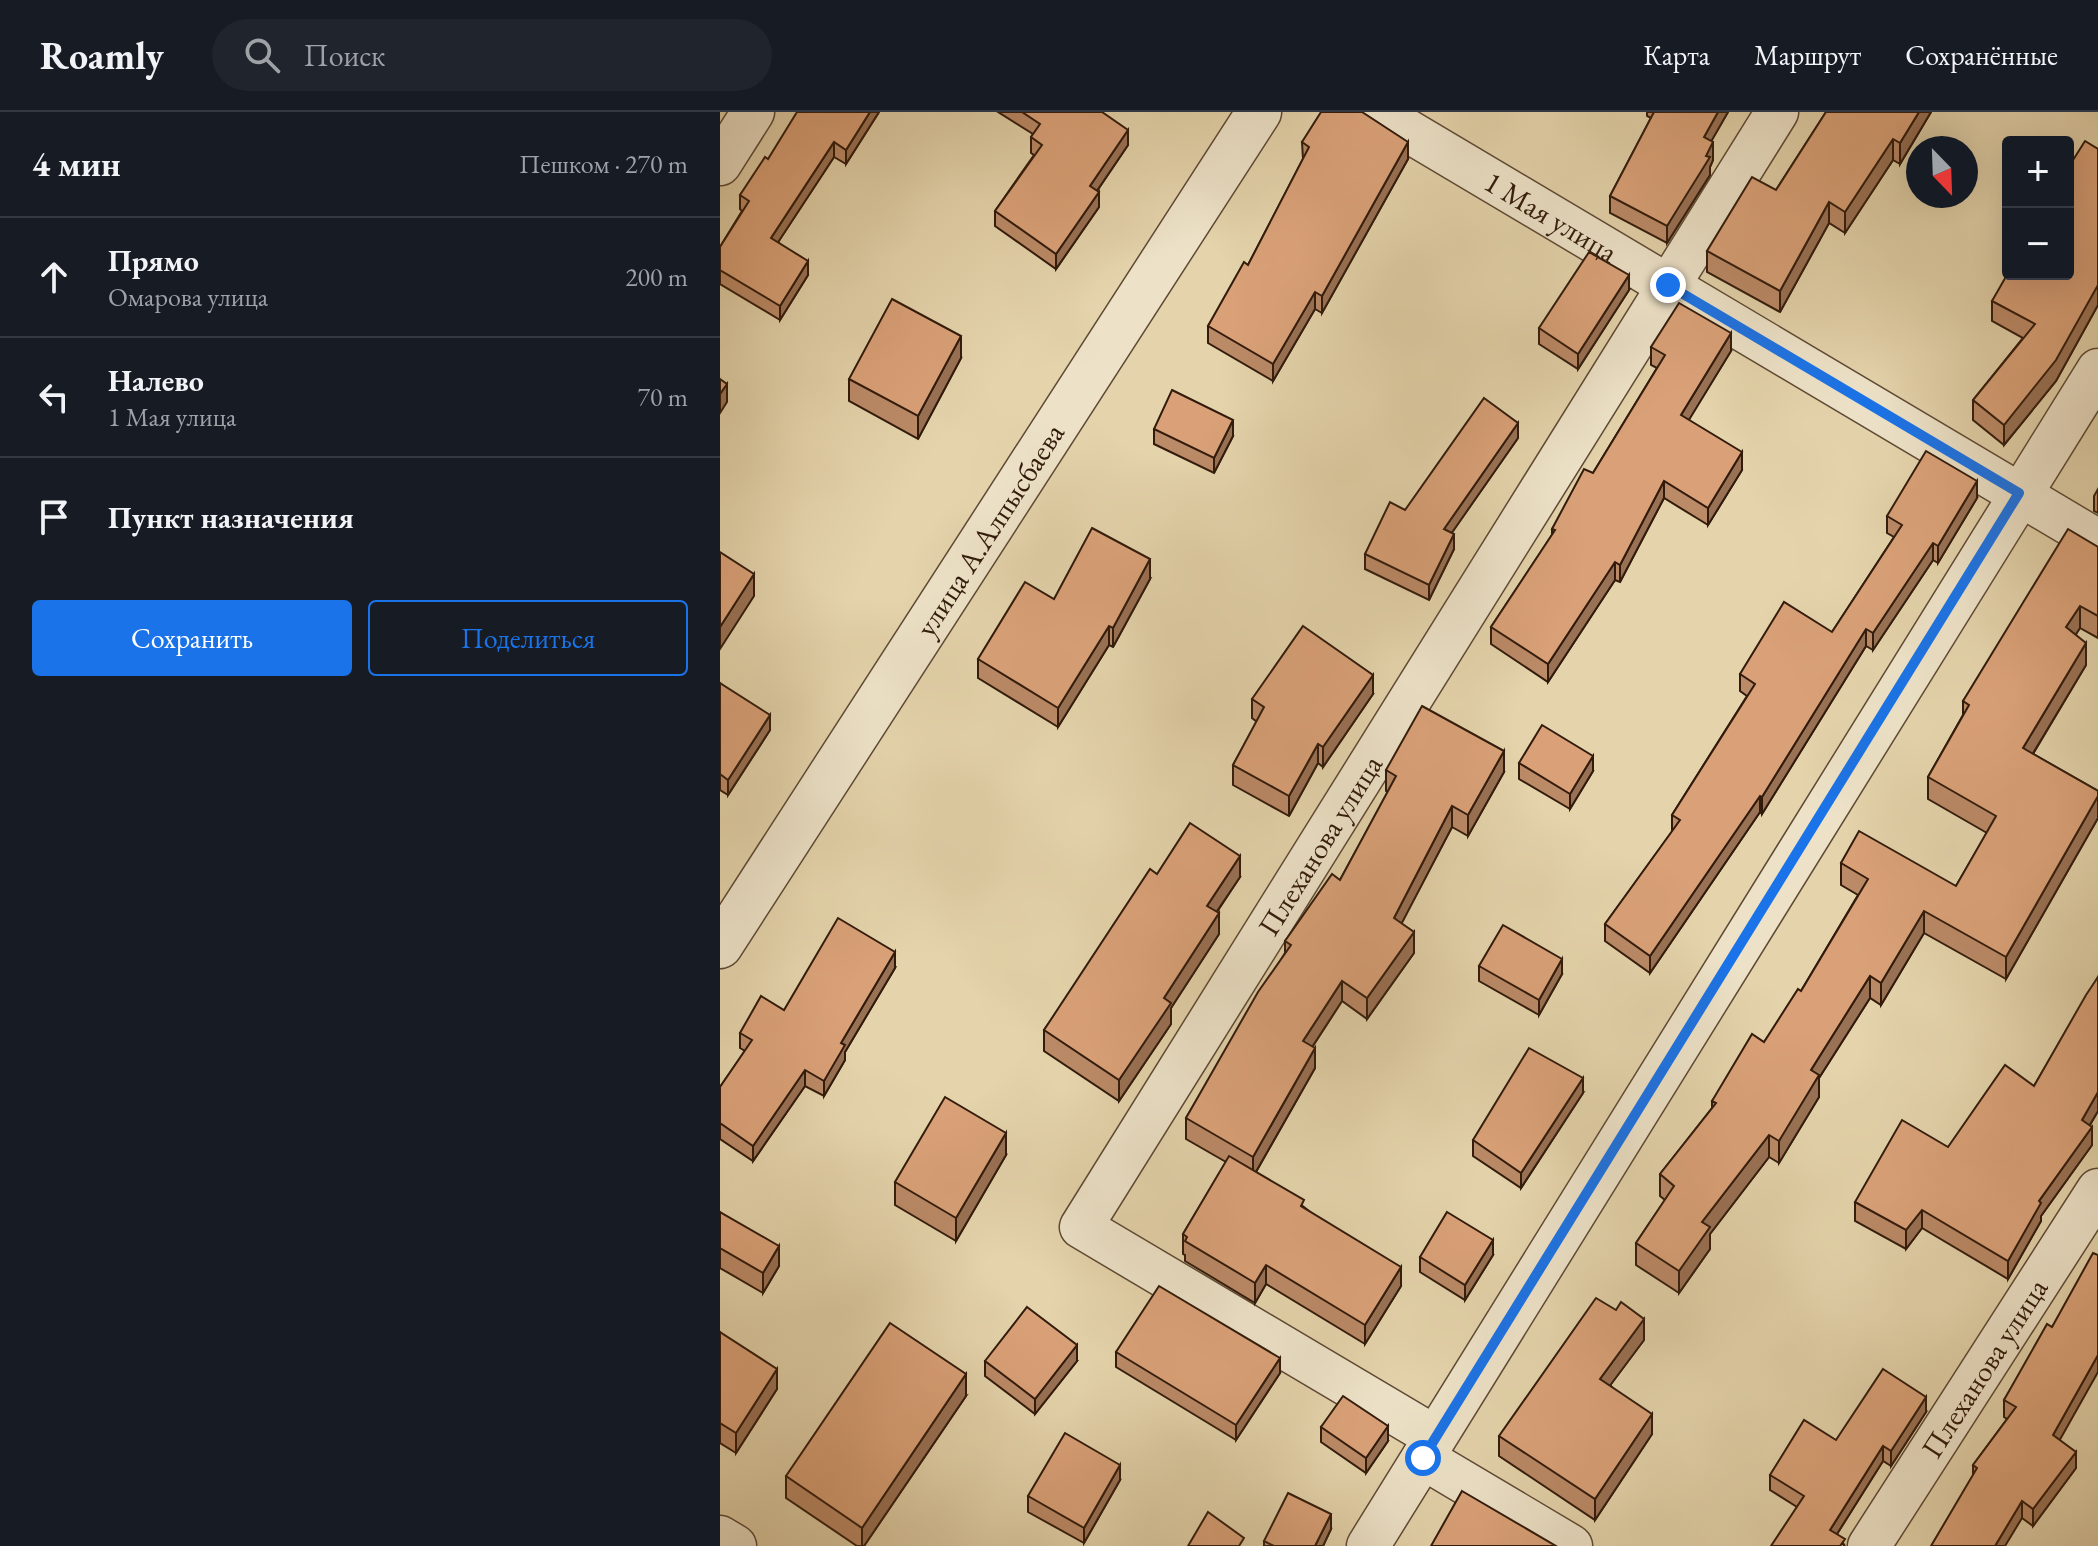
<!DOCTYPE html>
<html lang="ru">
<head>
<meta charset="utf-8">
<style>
	:root { --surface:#171b24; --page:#20242c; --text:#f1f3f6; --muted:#9ea1a6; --line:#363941; --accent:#1a73e8 }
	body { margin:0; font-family:"EB Garamond",serif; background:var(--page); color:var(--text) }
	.controls { position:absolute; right:24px; top:24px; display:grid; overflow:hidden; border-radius:8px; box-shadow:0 8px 32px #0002 }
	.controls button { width:72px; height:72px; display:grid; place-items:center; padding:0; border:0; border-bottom:2px solid var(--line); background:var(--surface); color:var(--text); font:40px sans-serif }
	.compass { position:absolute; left:1186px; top:24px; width:72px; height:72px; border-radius:50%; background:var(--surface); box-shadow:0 8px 32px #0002; rotate:157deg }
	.stop { position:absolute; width:24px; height:24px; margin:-18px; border:6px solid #1a73e8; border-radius:50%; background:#fff }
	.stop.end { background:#1a73e8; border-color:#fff; box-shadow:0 2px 8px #0008 }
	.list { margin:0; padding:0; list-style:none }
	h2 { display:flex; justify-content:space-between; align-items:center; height:104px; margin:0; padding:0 32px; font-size:34px }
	h2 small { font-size:26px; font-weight:400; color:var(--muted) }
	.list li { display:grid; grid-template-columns:52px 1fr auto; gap:24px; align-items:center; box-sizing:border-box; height:120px; padding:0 32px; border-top:2px solid var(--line) }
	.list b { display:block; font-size:30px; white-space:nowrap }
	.list p { margin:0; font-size:26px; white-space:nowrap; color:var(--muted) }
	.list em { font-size:26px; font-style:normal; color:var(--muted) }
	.actions { display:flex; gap:16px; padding:24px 32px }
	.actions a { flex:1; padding:18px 0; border:2px solid var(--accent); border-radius:8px; text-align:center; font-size:28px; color:var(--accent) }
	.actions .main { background:var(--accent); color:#fff }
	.icon { flex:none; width:44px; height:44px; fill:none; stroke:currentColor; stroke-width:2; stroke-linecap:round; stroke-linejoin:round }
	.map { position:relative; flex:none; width:1378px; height:1434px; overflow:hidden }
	header { display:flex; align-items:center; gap:48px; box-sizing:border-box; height:112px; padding:0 40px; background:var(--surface); border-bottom:2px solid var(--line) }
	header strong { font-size:38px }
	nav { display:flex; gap:44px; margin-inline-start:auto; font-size:28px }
	.search { width:560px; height:72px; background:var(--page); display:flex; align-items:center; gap:20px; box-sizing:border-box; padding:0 28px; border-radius:44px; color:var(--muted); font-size:30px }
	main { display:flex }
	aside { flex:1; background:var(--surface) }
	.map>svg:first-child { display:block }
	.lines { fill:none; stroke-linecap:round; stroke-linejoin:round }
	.minor-casing { stroke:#5e4934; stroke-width:45 }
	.tertiary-casing { stroke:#5e4934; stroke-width:47 }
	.minor { stroke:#ede2c8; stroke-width:42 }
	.tertiary { stroke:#ede2c8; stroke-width:44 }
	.wall { fill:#bb8a67; stroke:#321b0c; stroke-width:2 }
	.shaded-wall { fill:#997154; stroke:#321b0c; stroke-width:2 }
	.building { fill:#daa178; stroke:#321b0c; stroke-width:2 }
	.route { stroke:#1a73e8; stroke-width:10 }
	.labels { text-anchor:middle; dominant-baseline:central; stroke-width:6; stroke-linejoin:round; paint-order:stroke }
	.street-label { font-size:30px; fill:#321b0c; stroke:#ede2c8 }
</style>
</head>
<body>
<header>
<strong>Roamly</strong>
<div class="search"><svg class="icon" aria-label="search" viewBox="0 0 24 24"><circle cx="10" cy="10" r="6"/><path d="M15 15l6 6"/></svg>Поиск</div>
<nav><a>Карта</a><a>Маршрут</a><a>Сохранённые</a></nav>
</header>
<main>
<aside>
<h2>4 мин<small>Пешком · 270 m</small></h2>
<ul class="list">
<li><svg class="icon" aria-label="ahead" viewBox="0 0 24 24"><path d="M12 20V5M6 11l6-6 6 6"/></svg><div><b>Прямо</b><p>Омарова улица</p></div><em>200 m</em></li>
<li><svg class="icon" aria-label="left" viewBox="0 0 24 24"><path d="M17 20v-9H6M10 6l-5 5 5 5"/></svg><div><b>Налево</b><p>1 Мая улица</p></div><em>70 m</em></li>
<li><svg class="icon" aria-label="arrive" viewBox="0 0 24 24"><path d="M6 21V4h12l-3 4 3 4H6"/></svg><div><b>Пункт назначения</b></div></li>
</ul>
<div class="actions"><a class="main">Сохранить</a><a>Поделиться</a></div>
</aside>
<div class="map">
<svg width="1378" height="1434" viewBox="0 0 1378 1434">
	<rect width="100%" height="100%" fill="#e4d3ab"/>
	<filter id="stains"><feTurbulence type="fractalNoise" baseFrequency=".0025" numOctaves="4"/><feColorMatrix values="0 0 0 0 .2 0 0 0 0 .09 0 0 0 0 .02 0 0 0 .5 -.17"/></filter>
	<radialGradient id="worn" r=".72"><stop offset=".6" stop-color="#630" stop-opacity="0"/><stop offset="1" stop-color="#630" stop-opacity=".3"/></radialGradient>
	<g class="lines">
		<g class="minor-casing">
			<g id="minor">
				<path id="s1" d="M656,0L1378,429"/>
				<polyline points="0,52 33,0"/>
				<path id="s2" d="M715,1325L361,1115L1057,0"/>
				<polyline points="703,1346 851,1434"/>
				<polyline points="0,1425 15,1434"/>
				<polyline points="648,1434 1378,258"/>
				<path id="s3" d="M1149,1434L1378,1078"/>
			</g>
		</g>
		<g class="tertiary-casing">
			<g id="tertiary">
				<path id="s4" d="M0,834L539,0"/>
			</g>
		</g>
		<use href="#minor" class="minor"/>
		<use href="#tertiary" class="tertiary"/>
	</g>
	<g class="wall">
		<polygon points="159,0 126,52 114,45 58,130 88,163 60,208 0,172 0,135 22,99 20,97 20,83 48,47"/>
		<polygon points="278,0 382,0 408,33 377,79 379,95 336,157 275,114 275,99 314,43 311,41 311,25 313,22"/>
		<polygon points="927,0 1008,0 991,29 993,48 990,55 990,63 947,131 890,101 890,84 931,6 927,4"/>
		<polygon points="1106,0 1211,0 1180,52 1173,48 1125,121 1109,111 1060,200 987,160 987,139 1056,78"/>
		<polygon points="582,30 688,47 602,201 595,197 553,269 488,231 488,214 528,153 583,47"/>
		<polygon points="1378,37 1378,193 1336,269 1284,333 1253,308 1253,288 1303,226 1272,209 1272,189"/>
		<polygon points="909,178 858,257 819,232 819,216"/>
		<polygon points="931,235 1011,239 968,308 1022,358 988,413 944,386 900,470 895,468 828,570 771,532 771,515 832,423 832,417 873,361 937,256 931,253"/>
		<polygon points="241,246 198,327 129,289 129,267"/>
		<polygon points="434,317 513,324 494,361 434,332"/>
		<polygon points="798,326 732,420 734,437 709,488 645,457 645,442 685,398"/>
		<polygon points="1378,377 1378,401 1374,399 1374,384"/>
		<polygon points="1257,386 1218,451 1213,448 1153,538 1146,534 1042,702 1040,700 930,861 885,829 885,812 952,720 952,703 1027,584 1020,579 1020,562 1112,520 1174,425 1167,421 1167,404"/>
		<polygon points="1378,435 1378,526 1360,516 1356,522 1366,553 1313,642 1378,679 1378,706 1286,867 1204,821 1161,893 1150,886 1099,966 1099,985 1059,1051 1049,1045 990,1122 990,1137 959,1181 916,1153 916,1131 945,1088 940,1084 940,1062 992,996 992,989 1044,930 1081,879 1138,783 1121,773 1121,751 1236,774 1267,721 1208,687 1208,665 1243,603 1243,589"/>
		<polygon points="430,467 393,535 389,533 338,615 258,566 258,547"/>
		<polygon points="0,571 50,618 8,683 0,678"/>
		<polygon points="653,582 603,655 598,651 569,704 513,673 513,653 537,610 532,606 532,587"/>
		<polygon points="799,651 873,659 850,697 799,667"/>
		<polygon points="666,658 784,660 748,724 732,715 681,811 694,841 647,907 622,889 593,934 595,956 536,1060 584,1095 681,1174 645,1232 546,1172 535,1191 465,1149 465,1143 463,1142 463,1122 506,1050 466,1027 466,1006 565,841 565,829 620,768 668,680 666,679"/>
		<polygon points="437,762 520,765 497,800 499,822 451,896 451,912 399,989 324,939 324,918"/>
		<polygon points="759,854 842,862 819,903 759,869"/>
		<polygon points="175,856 125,940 125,948 104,984 85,974 33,1049 0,1027 0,975 25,939 20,936 20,921 64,898"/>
		<polygon points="1378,865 1378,999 1370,1013 1372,1033 1321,1104 1321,1109 1288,1167 1202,1116 1186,1137 1135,1109 1135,1090 1228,1035 1314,974"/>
		<polygon points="863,981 801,1076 753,1044 753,1028"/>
		<polygon points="286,1043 236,1129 175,1093 175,1070"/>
		<polygon points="0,1100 59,1154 43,1181 0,1156"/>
		<polygon points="773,1143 745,1188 700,1160 700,1145"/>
		<polygon points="1332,1215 1340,1328 1356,1356 1313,1414 1302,1406 1253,1363 1253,1353 1287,1307 1284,1305 1284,1288"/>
		<polygon points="0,1220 57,1277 16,1341 0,1331"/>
		<polygon points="924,1228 890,1273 932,1322 875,1408 779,1344 779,1324"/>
		<polygon points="396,1240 560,1261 516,1328 396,1255"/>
		<polygon points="265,1249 357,1249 315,1302 265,1264"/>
		<polygon points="246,1284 144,1434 137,1434 66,1386 66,1364"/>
		<polygon points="1206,1300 1171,1354 1163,1349 1117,1422 1125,1434 1077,1395 1050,1378 1050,1363 1116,1328"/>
		<polygon points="601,1315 668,1329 646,1361 601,1330"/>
		<polygon points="400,1368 364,1431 308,1400 308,1384"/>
		<polygon points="611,1417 603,1434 544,1434 544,1429"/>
	</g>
	<g class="shaded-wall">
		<polygon points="150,0 159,0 126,52 126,38"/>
		<polygon points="998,0 1008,0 984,42 984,25"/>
		<polygon points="1199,0 1211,0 1180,52 1180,31"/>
		<polygon points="408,18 408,33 370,89 370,74"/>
		<polygon points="1173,27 1173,48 1125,121 1125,100"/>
		<polygon points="114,30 114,45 51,141 51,126"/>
		<polygon points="688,30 688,47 602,201 602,184"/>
		<polygon points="993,30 993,48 990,55 990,63 947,131 947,114"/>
		<polygon points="379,80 379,95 336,157 336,142"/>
		<polygon points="1109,90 1109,111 1060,200 1060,179"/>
		<polygon points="88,149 88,163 60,208 60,194"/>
		<polygon points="909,163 909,178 858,257 858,242"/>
		<polygon points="1378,173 1378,193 1336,269 1284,333 1284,313"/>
		<polygon points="595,180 595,197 553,269 553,252"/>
		<polygon points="1011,221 1011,239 961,321 961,303"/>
		<polygon points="241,224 241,246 198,327 198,304"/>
		<polygon points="7,272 7,290 0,301 0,282"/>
		<polygon points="513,308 513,324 494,361 494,346"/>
		<polygon points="798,311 798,326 724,432 724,417"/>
		<polygon points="1022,340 1022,358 988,413 988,396"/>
		<polygon points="944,369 944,386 900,470 900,453"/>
		<polygon points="1257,369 1257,386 1218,451 1218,434"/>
		<polygon points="734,422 734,437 709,488 709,473"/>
		<polygon points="1213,431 1213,448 1153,538 1153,521"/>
		<polygon points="430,447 430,467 393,535 393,516"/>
		<polygon points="895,450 895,468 828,570 828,552"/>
		<polygon points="34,462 34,484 0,537 0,515"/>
		<polygon points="1360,494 1360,516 1346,537 1346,515"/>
		<polygon points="389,514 389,533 338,615 338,596"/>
		<polygon points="1146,517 1146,534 1042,702 1042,685"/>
		<polygon points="1366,531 1366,553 1303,658 1303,636"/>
		<polygon points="653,563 653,582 603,655 603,635"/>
		<polygon points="50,603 50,618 8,683 8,668"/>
		<polygon points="598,632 598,651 569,704 569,684"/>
		<polygon points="784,639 784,660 748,724 748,703"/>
		<polygon points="873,644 873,659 850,697 850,682"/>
		<polygon points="1040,684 1040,700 930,861 930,844"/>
		<polygon points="1378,684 1378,706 1286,867 1286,845"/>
		<polygon points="732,694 732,715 674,826 674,806"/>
		<polygon points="520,744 520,765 487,814 487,794"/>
		<polygon points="1204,799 1204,821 1161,893 1161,871"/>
		<polygon points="499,801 499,822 451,896 451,912 399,989 399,968 444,886"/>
		<polygon points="694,820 694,841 647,907 647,886"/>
		<polygon points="175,840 175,856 125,940 125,948 104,984 104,969 121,931"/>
		<polygon points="842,847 842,862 819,903 819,888"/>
		<polygon points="1150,864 1150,886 1099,966 1099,985 1059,1051 1059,1029 1091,958"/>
		<polygon points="622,869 622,889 583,949 583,929"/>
		<polygon points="595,936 595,956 533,1065 533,1045"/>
		<polygon points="85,958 85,974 33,1049 33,1034"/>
		<polygon points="863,966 863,981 801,1076 801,1061"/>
		<polygon points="1378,980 1378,999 1362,1026 1362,1008"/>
		<polygon points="1372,1015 1372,1033 1321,1104 1321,1109 1288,1167 1288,1149 1319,1089"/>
		<polygon points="286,1021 286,1043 236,1129 236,1106"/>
		<polygon points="1049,1023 1049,1045 990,1122 990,1137 959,1181 959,1159 982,1110"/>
		<polygon points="1202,1098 1202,1116 1186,1137 1186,1118"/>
		<polygon points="773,1128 773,1143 745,1188 745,1173"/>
		<polygon points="59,1134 59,1154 43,1181 43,1161"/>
		<polygon points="546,1153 546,1172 535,1191 535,1171"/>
		<polygon points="681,1155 681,1174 645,1232 645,1213"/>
		<polygon points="924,1207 924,1228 880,1287 880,1267"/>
		<polygon points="357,1233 357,1249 315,1302 315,1287"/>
		<polygon points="1378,1243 1378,1260 1333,1340 1333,1323"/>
		<polygon points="560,1246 560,1261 516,1328 516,1313"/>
		<polygon points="57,1257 57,1277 16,1341 16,1321"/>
		<polygon points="246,1262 246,1284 144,1434 142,1434 142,1416"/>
		<polygon points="1206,1285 1206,1300 1171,1354 1171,1339"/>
		<polygon points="932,1302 932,1322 875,1408 875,1387"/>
		<polygon points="668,1314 668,1329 646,1361 646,1346"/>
		<polygon points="1163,1334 1163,1349 1110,1433 1110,1418"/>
		<polygon points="1356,1340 1356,1356 1313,1414 1313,1397"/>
		<polygon points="400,1353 400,1368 364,1431 364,1416"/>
		<polygon points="1302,1389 1302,1406 1285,1434 1275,1434"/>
		<polygon points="611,1402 611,1417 603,1434 595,1434"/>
	</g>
	<g class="building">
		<polygon points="77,0 150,0 126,38 114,30 51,126 88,149 60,194 0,158 0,135 29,89 20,83 45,45 48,47"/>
		<polygon points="302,0 382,0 408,18 370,74 379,80 336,142 275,99 322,33 311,25 320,12"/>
		<polygon points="601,0 642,0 688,30 602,184 595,180 553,252 488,214 524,150 528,153 589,35 582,30"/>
		<polygon points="934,0 998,0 984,25 993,30 986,44 990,45 947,114 890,84"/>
		<polygon points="1106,0 1199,0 1180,31 1173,27 1125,100 1109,90 1060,179 987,139 1032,65 1056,78"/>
		<polygon points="1365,29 1378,37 1378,173 1336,248 1284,313 1253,288 1315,212 1272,189 1288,161 1288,162 1348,162 1348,56"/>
		<polygon points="869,140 909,163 858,242 819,216"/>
		<polygon points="172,187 241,224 198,304 129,267"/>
		<polygon points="959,191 1011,221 961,303 1022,340 988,396 944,369 900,453 895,450 828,552 771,515 835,418 832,417 864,357 873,361 945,243 931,235"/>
		<polygon points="0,267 7,272 0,282"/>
		<polygon points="452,278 513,308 494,346 434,317"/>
		<polygon points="764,286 798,311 724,417 734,422 709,473 645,442 670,390 685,398"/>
		<polygon points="1206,339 1257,369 1218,434 1213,431 1153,521 1146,517 1042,685 1040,684 930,844 885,812 960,708 952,703 1035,572 1020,562 1064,490 1112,520 1182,413 1167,404"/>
		<polygon points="372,416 430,447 393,516 389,514 338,596 258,547 305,470 334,487"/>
		<polygon points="1348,417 1378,435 1378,504 1360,494 1346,515 1366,531 1303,636 1378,679 1378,684 1286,845 1204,799 1161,871 1150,864 1091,958 1099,963 1059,1029 1049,1023 982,1110 990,1115 959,1159 916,1131 954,1074 940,1062 996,991 992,989 1032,922 1044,930 1078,877 1081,879 1148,767 1121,751 1139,719 1236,774 1276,704 1208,665 1249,593 1243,589"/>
		<polygon points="0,440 34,462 0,515"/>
		<polygon points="583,514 653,563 603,635 598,632 569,684 513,653 544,595 532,587"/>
		<polygon points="0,571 50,603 8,668 0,662"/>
		<polygon points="702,594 784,639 748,703 732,694 674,806 694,820 647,886 622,869 583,929 595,936 533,1045 466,1006 538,880 571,833 565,829 612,762 620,768 676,664 666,658"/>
		<polygon points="822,613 873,644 850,682 799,651"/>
		<polygon points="470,711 520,744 487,794 499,801 444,886 451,891 399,968 324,918 430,757 437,762"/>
		<polygon points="118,806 175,840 121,931 125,933 104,969 85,958 33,1034 0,1011 0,975 32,928 20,921 41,884 64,898"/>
		<polygon points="783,813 842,847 819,888 759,854"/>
		<polygon points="1378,865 1378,980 1362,1008 1372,1015 1319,1089 1321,1091 1288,1149 1202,1098 1186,1118 1135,1090 1182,1008 1228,1035 1285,953 1314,974 1366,883"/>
		<polygon points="809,936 863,966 801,1061 753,1028"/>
		<polygon points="225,985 286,1021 236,1106 175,1070"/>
		<polygon points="509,1044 584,1088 581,1094 681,1155 645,1213 546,1153 535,1171 465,1129 467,1125 463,1122"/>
		<polygon points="0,1100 59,1134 43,1161 0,1136"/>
		<polygon points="727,1100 773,1128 745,1173 700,1145"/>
		<polygon points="1373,1141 1378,1143 1378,1243 1333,1323 1356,1340 1313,1397 1302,1389 1275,1434 1211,1434 1257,1356 1253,1353 1296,1295 1284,1288 1327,1212 1332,1215"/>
		<polygon points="439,1174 560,1246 516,1313 396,1240"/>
		<polygon points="876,1186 896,1198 901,1190 924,1207 880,1267 932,1302 875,1387 779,1324"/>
		<polygon points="307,1195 357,1233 315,1287 265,1249"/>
		<polygon points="170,1211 246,1262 142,1416 66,1364"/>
		<polygon points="0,1220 57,1257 16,1321 0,1311"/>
		<polygon points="1163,1257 1206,1285 1171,1339 1163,1334 1110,1418 1125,1427 1120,1434 1051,1434 1084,1384 1050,1363 1084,1308 1116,1328"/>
		<polygon points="623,1284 668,1314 646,1346 601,1315"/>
		<polygon points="345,1321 400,1353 364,1416 308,1384"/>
		<polygon points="742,1379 836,1434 711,1434"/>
		<polygon points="568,1381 611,1402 595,1434 554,1434 544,1429"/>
		<polygon points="488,1400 524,1426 519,1434 468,1434"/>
	</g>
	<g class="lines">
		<polyline class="route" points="703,1346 1299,381 948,173"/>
	</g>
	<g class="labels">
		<g class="street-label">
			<text stroke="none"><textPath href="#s1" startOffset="204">1 Мая улица</textPath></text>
			<text stroke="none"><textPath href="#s4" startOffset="496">улица А.Алпысбаева</textPath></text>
			<text stroke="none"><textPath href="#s2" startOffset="862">Плеханова улица</textPath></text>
			<text stroke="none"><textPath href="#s3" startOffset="212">Плеханова улица</textPath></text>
		</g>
	</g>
	<rect width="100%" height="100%" filter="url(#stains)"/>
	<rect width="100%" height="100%" fill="url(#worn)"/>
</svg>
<div class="controls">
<button>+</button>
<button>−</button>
</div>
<svg class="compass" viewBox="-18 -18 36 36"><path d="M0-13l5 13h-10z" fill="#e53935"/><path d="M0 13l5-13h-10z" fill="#9ea1a6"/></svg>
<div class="stop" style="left:703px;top:1346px"></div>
<div class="stop end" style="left:948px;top:173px"></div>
</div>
</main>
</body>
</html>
